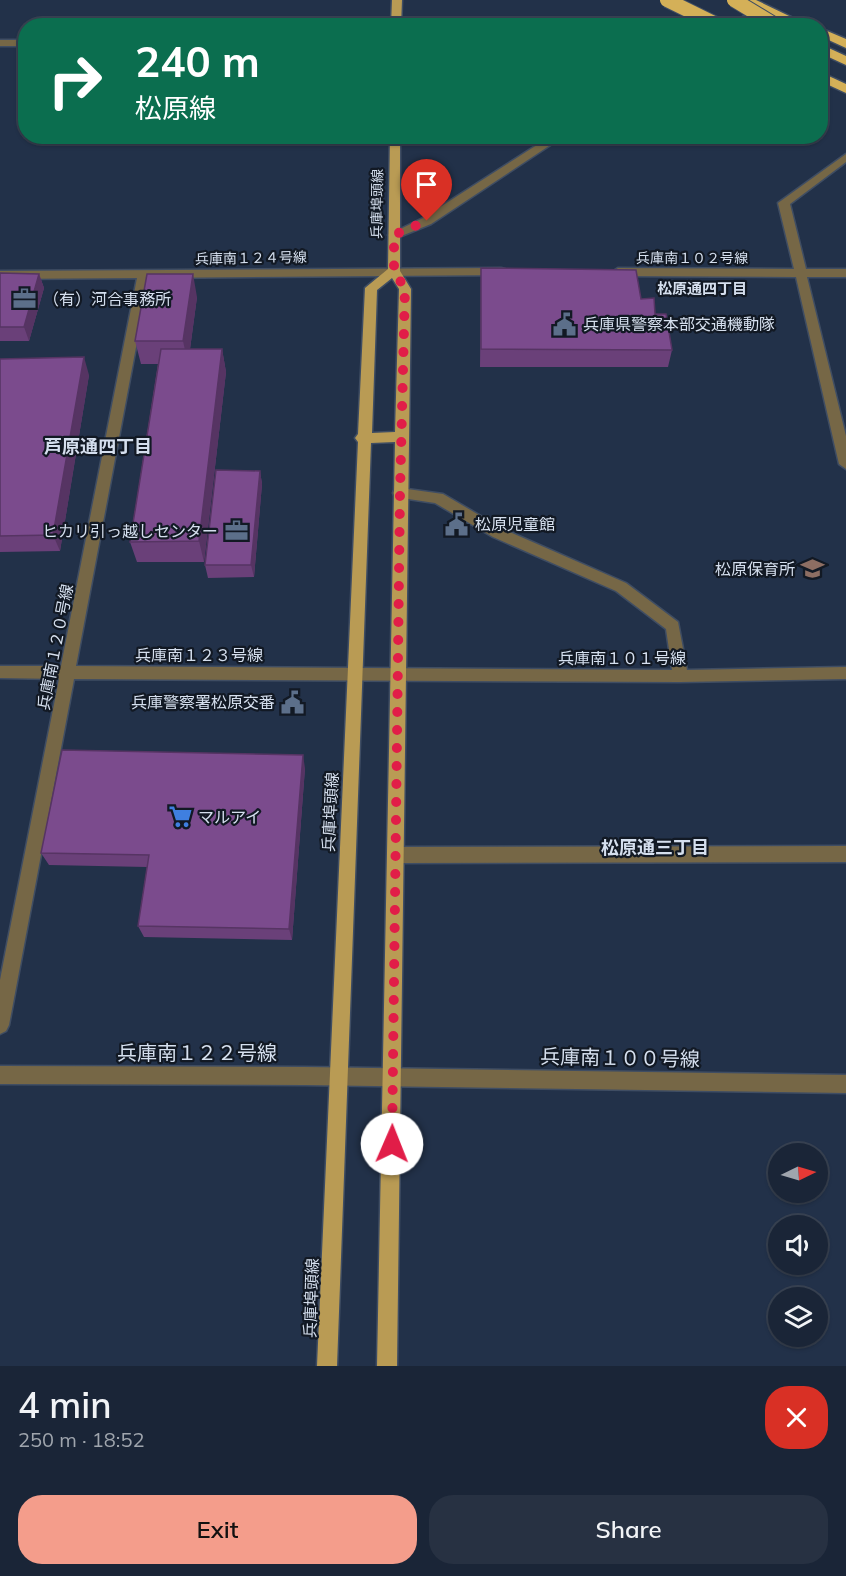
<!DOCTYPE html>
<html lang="en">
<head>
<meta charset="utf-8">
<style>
	body { margin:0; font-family:Mulish,"Noto Sans JP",sans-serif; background:#273142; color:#f1f3f6; height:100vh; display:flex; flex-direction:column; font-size:22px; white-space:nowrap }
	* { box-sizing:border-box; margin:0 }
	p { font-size:20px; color:#9fa5ad }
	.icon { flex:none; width:33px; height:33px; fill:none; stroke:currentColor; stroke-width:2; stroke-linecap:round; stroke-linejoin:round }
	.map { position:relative; height:1366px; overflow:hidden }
	.side { display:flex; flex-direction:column; background:#1a2537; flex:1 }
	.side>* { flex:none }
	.top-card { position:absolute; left:18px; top:18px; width:810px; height:126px; border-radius:24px; box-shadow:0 2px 4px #0004,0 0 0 2px #384252; background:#0b6e4f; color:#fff; overflow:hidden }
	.needle { width:39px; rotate:85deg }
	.controls { position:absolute; left:768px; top:1143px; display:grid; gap:12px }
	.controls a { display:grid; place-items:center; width:60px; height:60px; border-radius:50%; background:#1a2537; box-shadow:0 2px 4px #0004,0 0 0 2px #384252; font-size:30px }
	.pin { position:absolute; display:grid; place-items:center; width:51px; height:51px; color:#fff; margin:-62px -26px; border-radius:50% 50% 50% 0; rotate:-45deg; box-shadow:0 0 6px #0007 }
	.pin .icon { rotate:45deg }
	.me { position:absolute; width:66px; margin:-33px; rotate:1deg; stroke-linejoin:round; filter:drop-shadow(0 0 4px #0008) }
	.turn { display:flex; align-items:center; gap:21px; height:126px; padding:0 18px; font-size:27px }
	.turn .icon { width:78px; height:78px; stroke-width:2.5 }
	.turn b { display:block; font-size:42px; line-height:51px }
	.round { display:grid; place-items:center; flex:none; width:63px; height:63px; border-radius:24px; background:#273142 }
	.headline { display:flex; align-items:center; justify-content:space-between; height:102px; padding:0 18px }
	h1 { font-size:36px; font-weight:600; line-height:45px }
	.button { display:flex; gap:12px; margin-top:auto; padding:12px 18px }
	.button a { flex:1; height:69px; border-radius:24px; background:#f49d8b; color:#111; font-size:24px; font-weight:600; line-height:69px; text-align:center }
	.button a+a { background:#273142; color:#f1f3f6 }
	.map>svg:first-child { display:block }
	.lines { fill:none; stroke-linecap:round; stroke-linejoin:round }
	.minor-casing { stroke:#3f4d63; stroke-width:3 }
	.major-casing { stroke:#3f4d63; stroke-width:3 }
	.highway-casing { stroke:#3f4d63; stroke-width:3 }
	.minor { fill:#766746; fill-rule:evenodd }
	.major { fill:#b99b54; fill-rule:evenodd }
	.highway { fill:#d4b058; fill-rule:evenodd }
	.highway-bridge-casing { stroke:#3f4d63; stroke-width:16; stroke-linecap:butt }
	.highway-bridge { stroke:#d4b058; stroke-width:14 }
	.wall { fill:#6a4079 }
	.shaded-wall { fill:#563463 }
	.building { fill:#7b4b8d; stroke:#563463; stroke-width:1.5 }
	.route { stroke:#e11d48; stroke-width:10; stroke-dasharray:0 18 }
	.labels { text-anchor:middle; stroke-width:4.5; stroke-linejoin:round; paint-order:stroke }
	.far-street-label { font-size:14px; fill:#d5dfee; stroke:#121924 }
	.far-neighbourhood-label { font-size:15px; font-weight:bold; fill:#d5dfee; stroke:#121924 }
	.poi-label { font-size:16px; fill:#d5dfee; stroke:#121924; text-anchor:start }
	.street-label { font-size:16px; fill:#d5dfee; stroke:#121924 }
	.neighbourhood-label { font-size:18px; font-weight:bold; fill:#d5dfee; stroke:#121924 }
	.near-street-label { font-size:20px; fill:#d5dfee; stroke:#121924 }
</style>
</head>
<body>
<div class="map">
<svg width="846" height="1366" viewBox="0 0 846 1366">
	<rect width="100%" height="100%" fill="#223149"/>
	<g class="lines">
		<defs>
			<path id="minor" d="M760 6 768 8 741 26H728Z
				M0 40H26V46H0Z
				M551 136H564L431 224 394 239 388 235 423 218Z
				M846 154V162L790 204 806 269H846V277H807L846 436V469L839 464 796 277 618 276 612 272 618 268 794 269 778 203Z
				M501 268 505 269V275L149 278 76 666 672 670 666 629 616 591 493 537 435 503 395 497 393 493 395 489 400 488 443 494 503 529 626 583 678 622 687 670 846 667V679L680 682 74 679 9 1025 6 1031 0 1034V980L59 679 0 678V666H61L137 278 0 279V271Z
				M846 846V862L397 863 391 860 389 855 391 850 397 847Z
				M0 1066 305 1067 846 1075V1093L305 1085 0 1084Z"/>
			<path id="major" d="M392 0H402L401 26H391Z
				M390 136H400V271L411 289 397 1366H377L395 442 371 443 337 1366H317L358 442 355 438 358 434 365 288 388 269ZM392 278 399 289 395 432 372 433 377 290Z"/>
			<path id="highway" d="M740 0H756L810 26H793Z
				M820 28 846 39V48L820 36Z
				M820 44 846 56V65L820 53Z
				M820 72 846 84V93L820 81Z"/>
		</defs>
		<use href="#minor" class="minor-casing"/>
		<use href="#major" class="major-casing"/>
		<use href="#highway" class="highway-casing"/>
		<use href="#minor" class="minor"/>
		<use href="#major" class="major"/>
		<use href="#highway" class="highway"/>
		<defs>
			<path id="highway-bridge" d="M667 0 720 26
				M734 0 777 26"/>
		</defs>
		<use href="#highway-bridge" class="highway-bridge-casing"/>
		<use href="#highway-bridge" class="highway-bridge"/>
	</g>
	<path class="wall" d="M481 268 655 314 672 350 668 367H480Z
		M0 273 39 274 44 288 29 341H0Z
		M197 297 190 349H222L226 372 204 562H137L130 542 158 364H141L135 341Z
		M0 359 89 375 60 551 0 552Z
		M260 471 262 484 254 577 208 578 205 565Z
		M305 768 292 940 144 937 138 926 147 867 49 865 41 853Z"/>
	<path class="shaded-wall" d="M39 274 44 288 29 341 24 327Z
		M193 274 197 297 188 364 183 341Z
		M222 349 226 372 204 562 199 541Z
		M84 357 89 375 60 551 53 535Z
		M260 471 262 484 254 577 251 565Z
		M303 755 305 768 292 940 289 929Z"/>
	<path class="building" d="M481 268 636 270 641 299 654 298 655 314H666L672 350 481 349Z
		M0 273 39 274 24 327H0Z
		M147 274H193L183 341H135Z
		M161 349H222L199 541 130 542Z
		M84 357 53 535 0 536V359Z
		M216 470 260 471 251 565H205Z
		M62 750 303 755 289 929 138 926 149 855 41 853Z"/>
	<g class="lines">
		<path class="route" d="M392 1144 400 493 405 288 394 272V235L427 221"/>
	</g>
	<defs>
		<symbol id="office-bare" viewBox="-9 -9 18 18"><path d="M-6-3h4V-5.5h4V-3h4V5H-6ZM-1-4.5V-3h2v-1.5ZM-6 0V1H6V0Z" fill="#5c6f8a" stroke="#121924" stroke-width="2.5" paint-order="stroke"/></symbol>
		<symbol id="civic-bare" viewBox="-9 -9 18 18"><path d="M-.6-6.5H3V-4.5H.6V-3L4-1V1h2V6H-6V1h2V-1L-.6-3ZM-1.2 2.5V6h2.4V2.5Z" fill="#5c6f8a" stroke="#121924" stroke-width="2.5" paint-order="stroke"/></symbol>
		<symbol id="school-bare" viewBox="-9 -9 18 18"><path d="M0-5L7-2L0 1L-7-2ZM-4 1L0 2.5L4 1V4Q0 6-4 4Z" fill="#8d6e63" stroke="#121924" stroke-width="2.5" paint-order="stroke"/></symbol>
		<symbol id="supermarket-bare" viewBox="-9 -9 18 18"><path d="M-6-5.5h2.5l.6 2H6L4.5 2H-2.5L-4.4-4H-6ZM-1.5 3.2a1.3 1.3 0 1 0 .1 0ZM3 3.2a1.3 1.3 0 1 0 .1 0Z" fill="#3f7fe0" stroke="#121924" stroke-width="2.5" paint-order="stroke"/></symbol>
	</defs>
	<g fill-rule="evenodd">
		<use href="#office-bare" x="8" y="282" width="33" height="33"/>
		<use href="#civic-bare" x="548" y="308" width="33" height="33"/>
		<use href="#civic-bare" x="440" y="508" width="33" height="33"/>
		<use href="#office-bare" x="220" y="514" width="33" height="33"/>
		<use href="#school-bare" x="796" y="552" width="33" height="33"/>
		<use href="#civic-bare" x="276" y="686" width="33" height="33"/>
		<use href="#supermarket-bare" x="164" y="800" width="33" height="33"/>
	</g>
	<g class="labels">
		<g class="far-street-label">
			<text transform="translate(377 204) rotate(-89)" y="5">兵庫埠頭線</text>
			<text transform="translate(251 258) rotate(-1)" y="5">兵庫南１２４号線</text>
			<text x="692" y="263">兵庫南１０２号線</text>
		</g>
		<g class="far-neighbourhood-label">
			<text x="702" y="294">松原通四丁目</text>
		</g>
		<g class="poi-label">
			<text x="43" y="305">（有）河合事務所</text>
			<text x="583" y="330">兵庫県警察本部交通機動隊</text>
			<text x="475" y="530">松原児童館</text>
			<text x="218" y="537" text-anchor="end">ヒカリ引っ越しセンター</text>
			<text x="795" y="575" text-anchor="end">松原保育所</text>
			<text x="275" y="708" text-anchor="end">兵庫警察署松原交番</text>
			<text x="198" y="823">マルアイ</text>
		</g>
		<g class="street-label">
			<text transform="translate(55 647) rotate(-79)" y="6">兵庫南１２０号線</text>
			<text x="199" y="661">兵庫南１２３号線</text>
			<text x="622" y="664">兵庫南１０１号線</text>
			<text transform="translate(330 812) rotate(-87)" y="6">兵庫埠頭線</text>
			<text transform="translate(311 1298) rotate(-88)" y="6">兵庫埠頭線</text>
		</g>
		<g class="neighbourhood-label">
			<text x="98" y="453">芦原通四丁目</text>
			<text x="655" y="854">松原通三丁目</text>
		</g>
		<g class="near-street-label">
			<text x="197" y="1060">兵庫南１２２号線</text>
			<text transform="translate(620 1058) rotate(1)" y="7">兵庫南１００号線</text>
		</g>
	</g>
</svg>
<div class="controls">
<a><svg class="needle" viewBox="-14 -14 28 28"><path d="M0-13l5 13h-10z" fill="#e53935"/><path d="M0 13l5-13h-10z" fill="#9fa5ad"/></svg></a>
<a><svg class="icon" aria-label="sound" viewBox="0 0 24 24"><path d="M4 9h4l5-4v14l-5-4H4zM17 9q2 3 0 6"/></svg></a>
<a><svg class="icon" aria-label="layers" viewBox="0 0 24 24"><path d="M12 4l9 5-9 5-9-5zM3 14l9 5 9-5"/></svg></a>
</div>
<div class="pin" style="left:427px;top:221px;background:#d93025"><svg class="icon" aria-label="arrive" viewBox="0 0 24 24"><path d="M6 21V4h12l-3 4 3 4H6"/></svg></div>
<svg class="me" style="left:392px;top:1144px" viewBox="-20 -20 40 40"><circle r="19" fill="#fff"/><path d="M0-13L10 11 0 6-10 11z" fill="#e11d48"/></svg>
<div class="top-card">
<div class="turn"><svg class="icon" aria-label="right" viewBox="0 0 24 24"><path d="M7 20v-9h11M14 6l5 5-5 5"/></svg><div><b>240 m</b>松原線</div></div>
</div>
</div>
<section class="side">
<div class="headline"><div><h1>4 min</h1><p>250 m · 18:52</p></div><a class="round" style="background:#d93025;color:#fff"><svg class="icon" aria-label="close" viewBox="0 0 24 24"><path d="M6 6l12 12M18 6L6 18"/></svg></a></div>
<div class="button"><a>Exit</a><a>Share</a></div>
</section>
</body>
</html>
